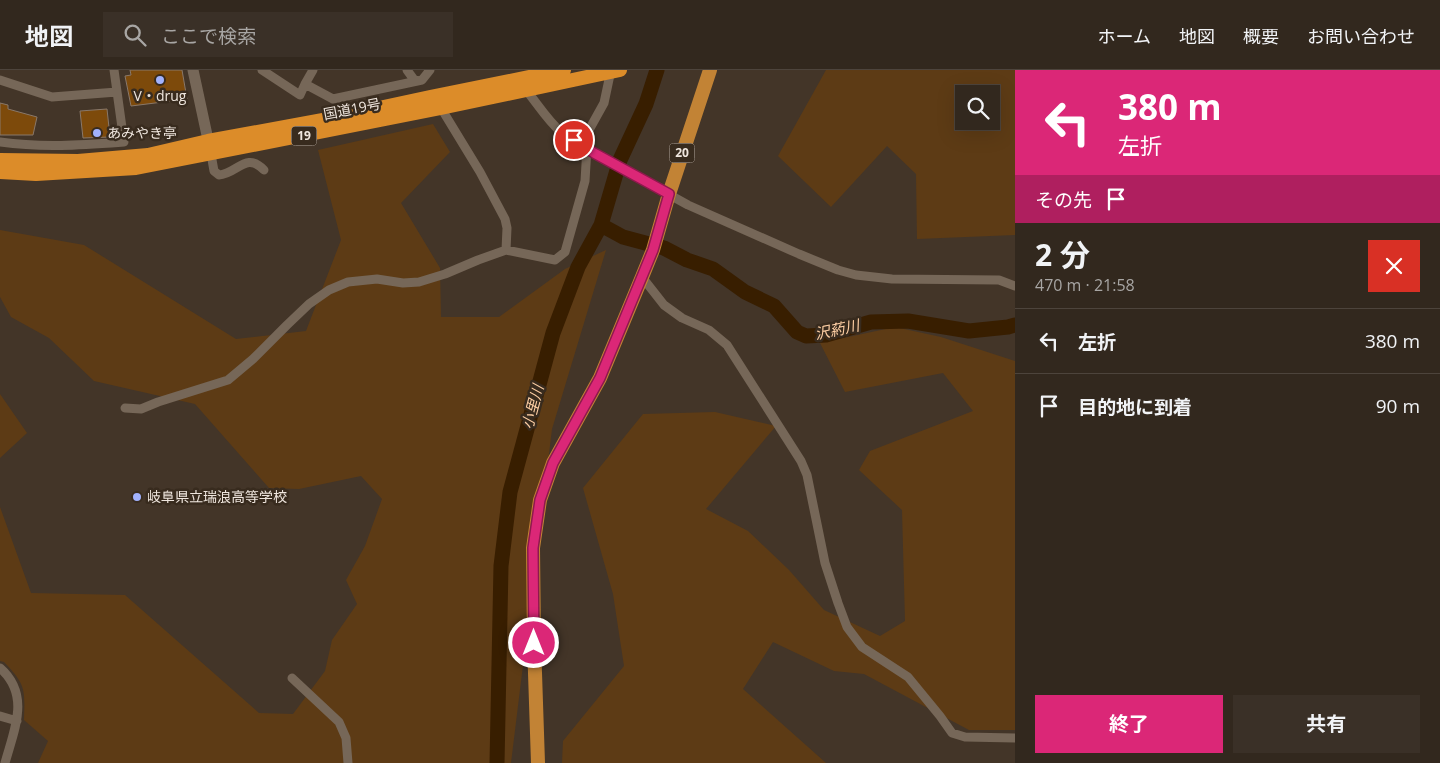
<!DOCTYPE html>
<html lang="ja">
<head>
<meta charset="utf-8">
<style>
	body { margin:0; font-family:"Open Sans","Noto Sans JP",sans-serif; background:#3a3027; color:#f1f3f6; height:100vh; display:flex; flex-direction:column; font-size:19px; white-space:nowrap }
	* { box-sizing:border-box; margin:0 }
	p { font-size:16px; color:#a8a6a4 }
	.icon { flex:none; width:28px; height:28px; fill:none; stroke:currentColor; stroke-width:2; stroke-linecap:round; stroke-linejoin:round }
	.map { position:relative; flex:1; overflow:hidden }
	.details { display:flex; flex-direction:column; background:#32281e; width:425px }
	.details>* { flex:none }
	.guide { background:#db2777; color:#fff; overflow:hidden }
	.buttons { position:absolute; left:955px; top:15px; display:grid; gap:10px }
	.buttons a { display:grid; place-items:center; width:45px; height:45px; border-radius:0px; background:#32281e; box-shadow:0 5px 20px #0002,0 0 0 1px #4d443c; font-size:25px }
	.pin { position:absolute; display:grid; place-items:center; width:42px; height:42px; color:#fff; margin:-21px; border:2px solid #fff; border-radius:50%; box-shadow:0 1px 5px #0007 }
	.me { position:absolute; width:55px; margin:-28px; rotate:0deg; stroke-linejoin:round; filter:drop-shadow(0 0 4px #0008) }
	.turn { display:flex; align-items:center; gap:18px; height:105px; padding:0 20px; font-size:22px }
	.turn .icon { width:65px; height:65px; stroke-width:2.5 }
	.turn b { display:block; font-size:35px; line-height:42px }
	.then { display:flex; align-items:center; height:48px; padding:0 20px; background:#0003; gap:10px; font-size:19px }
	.round { display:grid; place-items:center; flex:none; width:52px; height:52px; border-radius:0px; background:#3a3027 }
	.head { display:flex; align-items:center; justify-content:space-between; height:85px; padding:0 20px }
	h1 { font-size:30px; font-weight:700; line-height:38px }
	.button { display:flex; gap:10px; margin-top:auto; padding:10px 20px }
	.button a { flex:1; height:58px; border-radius:0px; background:#db2777; color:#fff; font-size:20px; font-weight:700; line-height:58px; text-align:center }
	.button a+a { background:#3a3027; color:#f1f3f6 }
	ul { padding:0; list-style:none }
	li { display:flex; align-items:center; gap:15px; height:65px; padding:0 20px; border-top:1px solid #4d443c }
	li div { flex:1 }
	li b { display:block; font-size:19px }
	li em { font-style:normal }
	header { display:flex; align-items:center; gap:30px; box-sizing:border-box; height:70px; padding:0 25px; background:#32281e; border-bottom:1px solid #4d443c }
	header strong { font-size:24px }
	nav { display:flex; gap:28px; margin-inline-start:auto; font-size:18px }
	.search { width:350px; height:45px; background:#3a3027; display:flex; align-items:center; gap:12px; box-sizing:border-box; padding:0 18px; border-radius:0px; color:#a8a6a4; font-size:19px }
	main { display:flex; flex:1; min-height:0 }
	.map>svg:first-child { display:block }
	.green { fill:#5d3b15; fill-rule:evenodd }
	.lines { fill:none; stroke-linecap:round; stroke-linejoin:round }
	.river { stroke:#381e00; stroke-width:15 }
	.building { fill:#7d4a0b; stroke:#89786a }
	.minor { stroke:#766758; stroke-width:9 }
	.tertiary { stroke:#766758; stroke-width:11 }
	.primary { stroke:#c28335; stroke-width:14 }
	.trunk { stroke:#dc8c29; stroke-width:14 }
	.route-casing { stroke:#8e194d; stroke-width:12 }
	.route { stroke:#db2777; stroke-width:9 }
	.poi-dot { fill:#a2b2fd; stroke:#382b1e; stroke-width:2 }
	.labels { text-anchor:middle; stroke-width:5; stroke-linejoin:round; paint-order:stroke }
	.shield { fill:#382b1e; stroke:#b8aea4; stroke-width:1 }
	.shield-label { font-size:12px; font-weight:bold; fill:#efe6de }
	.poi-label { font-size:14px; fill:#efe6de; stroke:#382b1e; text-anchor:start }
	.street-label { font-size:14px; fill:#efe6de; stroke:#382b1e }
	.water-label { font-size:15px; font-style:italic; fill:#fecfa4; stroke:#382b1e }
</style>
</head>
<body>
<header>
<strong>地図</strong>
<div class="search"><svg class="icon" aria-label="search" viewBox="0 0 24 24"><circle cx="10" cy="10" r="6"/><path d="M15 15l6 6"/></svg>ここで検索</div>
<nav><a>ホーム</a><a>地図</a><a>概要</a><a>お問い合わせ</a></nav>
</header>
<main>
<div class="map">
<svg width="1015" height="693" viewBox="0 0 1015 693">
	<rect width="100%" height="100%" fill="#433528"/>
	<path class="green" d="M826 0H1015V165L917 169 916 104 887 76 831 137 778 86ZM964 24H991V51H964Z
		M433 54 450 82 401 133 440 198 441 247H499L565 199 606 180 552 359 511 693H38L48 671 24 650C25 619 26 615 4 592L0 591V437L31 523 125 525 259 643 293 644 325 601 332 570 357 534 346 510 365 476 382 429 361 406 299 419 269 418 195 334 94 311 49 268 11 247 0 227V160L84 175 236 269 306 261 341 170 318 80Z
		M895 257 941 267 1015 291V660H969L864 604 834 601 773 572 743 619 826 693H562L563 671 624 596 613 524 583 418 643 344 715 342 776 356 706 439 748 461 789 500 824 540 880 566 905 551 902 440 859 400 870 381 973 341 943 303 845 322 820 273Z
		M0 324 27 363 0 388Z"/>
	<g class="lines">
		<path class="river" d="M601 155 623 167 664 178 687 190 713 199 745 222 774 236 797 262 806 266 826 265 871 252 908 251 969 261 1008 257 1015 255
			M497 693 501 496 510 422 553 263 578 197 601 155 620 90 646 34 657 0"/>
	</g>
	<path class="building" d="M130 0H182L187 29 131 36 125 6 131 5Z
		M0 33 8 35V39L37 47 33 65H0Z
		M107 39 110 67 83 68 80 41Z"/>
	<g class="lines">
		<path class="minor" d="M262 0 300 25 305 14 333 29 422 10 430 0
			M407 0 415 11
			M0 10 52 27 117 22
			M305 14 313 0
			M525 16 526 20C537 33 547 50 561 62 571 70 584 75 594 83L688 135 799 184 838 200 856 205 892 209 999 210 1015 216
			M441 38 480 102 505 149 507 158 506 180
			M0 72C43 78 82 75 124 72L114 0
			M211 84 214 101 219 105C237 104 246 81 264 100
			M642 207 664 235 682 248 709 260 727 275 801 391 807 405 825 493 838 533 847 557 862 577 908 607 940 646 952 663 965 667 1015 668
			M125 338 141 339 158 332 228 310 253 289 287 255 309 234 329 220 348 212 377 209 403 213 419 212 445 204 478 190 506 180 555 190 565 182 585 111 587 77 589 60 604 33 611 0
			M0 598C31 625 14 660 5 693
			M292 608 339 652 346 668 348 693
			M0 646 17 651"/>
		<path class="tertiary" d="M193 0 210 79"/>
		<path class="primary" d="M538 693 534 573 533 478 540 430 553 393 600 308 642 207 653 180 669 124 710 0"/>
		<path class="trunk" d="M0 90 78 91 148 85 208 71 323 50 430 27 564 0
			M0 102 36 104 136 98 441 38 620 0"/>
	</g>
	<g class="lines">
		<defs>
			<path id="route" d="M534 573 533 478 540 430 553 393 600 308 653 180 669 124 594 83 574 70"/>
		</defs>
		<use href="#route" class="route-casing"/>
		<use href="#route" class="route"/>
	</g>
	<g class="poi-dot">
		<circle cx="160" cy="10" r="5"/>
		<circle cx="97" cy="63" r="5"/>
		<circle cx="137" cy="427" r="5"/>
	</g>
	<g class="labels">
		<g class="shield">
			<rect x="291.5" y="56.5" width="25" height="19" rx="4"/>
			<rect x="669.5" y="73.5" width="25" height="19" rx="4"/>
		</g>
		<g class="shield-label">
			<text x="304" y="70">19</text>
			<text x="682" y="87">20</text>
		</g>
		<g class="poi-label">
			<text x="160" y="31" text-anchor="middle">V・drug</text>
			<text x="107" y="68">あみやき亭</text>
			<text x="147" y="432">岐阜県立瑞浪高等学校</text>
		</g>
		<g class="street-label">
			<text transform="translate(352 39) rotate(-11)" y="5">国道19号</text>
		</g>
		<g class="water-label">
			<text transform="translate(837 260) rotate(-12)" y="5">沢葯川</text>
			<text transform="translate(533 337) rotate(-75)" y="5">小里川</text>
		</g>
	</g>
</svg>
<div class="buttons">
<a><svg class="icon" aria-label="search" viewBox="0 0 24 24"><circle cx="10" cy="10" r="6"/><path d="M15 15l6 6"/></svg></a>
</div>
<div class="pin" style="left:574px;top:70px;background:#d93025"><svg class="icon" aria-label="arrive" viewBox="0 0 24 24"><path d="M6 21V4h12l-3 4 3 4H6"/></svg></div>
<svg class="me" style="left:534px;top:573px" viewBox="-20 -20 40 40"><circle r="17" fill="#db2777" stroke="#fff" stroke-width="3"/><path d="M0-11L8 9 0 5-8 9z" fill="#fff"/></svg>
</div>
<section class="details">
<div class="guide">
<div class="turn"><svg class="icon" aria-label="left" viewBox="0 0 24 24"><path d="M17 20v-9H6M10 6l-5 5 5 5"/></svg><div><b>380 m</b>左折</div></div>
<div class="then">その先<svg class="icon" aria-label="arrive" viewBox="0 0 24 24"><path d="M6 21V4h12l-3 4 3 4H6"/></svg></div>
</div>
<div class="head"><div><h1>2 分</h1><p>470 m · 21:58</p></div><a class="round" style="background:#d93025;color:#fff"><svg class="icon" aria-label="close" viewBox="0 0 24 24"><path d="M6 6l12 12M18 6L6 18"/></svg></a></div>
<ul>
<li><svg class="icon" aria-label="left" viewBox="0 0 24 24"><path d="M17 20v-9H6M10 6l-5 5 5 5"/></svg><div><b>左折</b></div><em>380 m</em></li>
<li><svg class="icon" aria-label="arrive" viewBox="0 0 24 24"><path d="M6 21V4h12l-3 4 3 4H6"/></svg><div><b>目的地に到着</b></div><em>90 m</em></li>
</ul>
<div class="button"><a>終了</a><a>共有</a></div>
</section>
</main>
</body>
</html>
